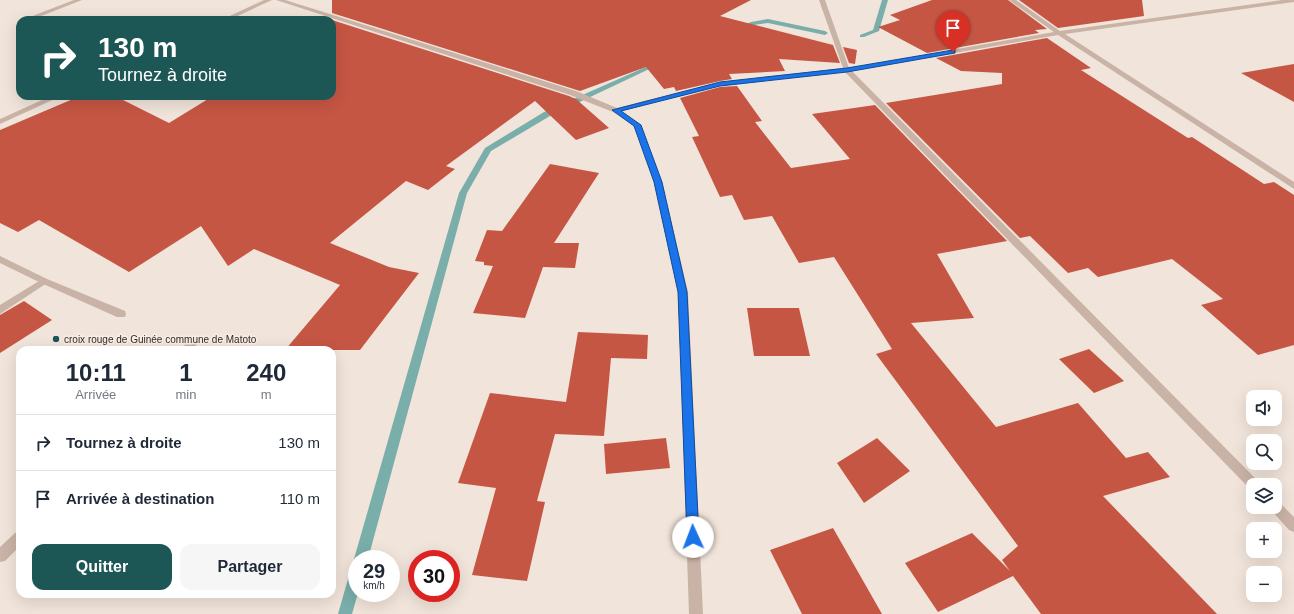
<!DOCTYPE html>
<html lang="fr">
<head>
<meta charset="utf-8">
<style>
	body { margin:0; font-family:Helvetica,sans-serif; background:#f6f6f7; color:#1f2937; height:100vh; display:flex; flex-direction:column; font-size:15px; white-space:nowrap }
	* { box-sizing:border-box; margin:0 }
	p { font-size:13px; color:#747a83 }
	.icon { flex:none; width:22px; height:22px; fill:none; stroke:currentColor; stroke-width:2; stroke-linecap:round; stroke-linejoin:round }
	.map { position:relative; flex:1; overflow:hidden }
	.sheet { position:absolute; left:16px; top:346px; width:320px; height:252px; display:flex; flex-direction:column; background:#fff; border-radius:12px; box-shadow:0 4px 16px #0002 }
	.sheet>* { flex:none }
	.hud { position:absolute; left:16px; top:16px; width:320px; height:84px; border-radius:12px; box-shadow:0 4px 16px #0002; background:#1d5755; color:#fff; overflow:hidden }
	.fabs { position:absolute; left:1246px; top:390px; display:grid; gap:8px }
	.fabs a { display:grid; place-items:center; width:36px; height:36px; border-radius:8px; background:#fff; box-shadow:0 4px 16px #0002; font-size:20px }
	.speed { position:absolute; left:348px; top:550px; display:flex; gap:8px; font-size:20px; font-weight:700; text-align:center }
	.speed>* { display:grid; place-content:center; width:52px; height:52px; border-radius:50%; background:#fff; box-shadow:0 4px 16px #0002; line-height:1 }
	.speed small { font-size:10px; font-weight:400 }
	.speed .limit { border:6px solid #d22; background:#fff; color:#111 }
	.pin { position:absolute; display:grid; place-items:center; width:34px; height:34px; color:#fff; margin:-41px -17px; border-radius:50% 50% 50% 0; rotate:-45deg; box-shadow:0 0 4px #0007 }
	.pin .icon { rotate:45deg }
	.me { position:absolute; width:44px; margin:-22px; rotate:358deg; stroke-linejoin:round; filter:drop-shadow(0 0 3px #0008) }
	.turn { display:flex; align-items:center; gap:14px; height:84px; padding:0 16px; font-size:18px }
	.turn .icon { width:52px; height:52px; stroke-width:2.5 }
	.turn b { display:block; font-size:28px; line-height:34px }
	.eta { display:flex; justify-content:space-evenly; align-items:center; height:68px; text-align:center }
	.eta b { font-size:24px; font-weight:600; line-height:28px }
	.action { display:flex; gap:8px; margin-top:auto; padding:8px 16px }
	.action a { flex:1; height:46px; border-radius:12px; background:#1d5755; color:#fff; font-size:16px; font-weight:600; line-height:46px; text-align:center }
	.action a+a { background:#f6f6f7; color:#1f2937 }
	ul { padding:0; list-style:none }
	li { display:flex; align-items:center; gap:12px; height:56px; padding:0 16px; border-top:1px solid #e0e1e3 }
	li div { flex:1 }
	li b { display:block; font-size:15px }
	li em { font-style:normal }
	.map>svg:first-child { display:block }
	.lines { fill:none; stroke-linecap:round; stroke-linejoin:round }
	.stream { fill:#79aeab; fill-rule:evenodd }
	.building { fill:#c65644 }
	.service { fill:#c9b3a6; fill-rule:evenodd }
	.minor { fill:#c9b3a6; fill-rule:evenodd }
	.tertiary { fill:#c9b3a6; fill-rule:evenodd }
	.route { fill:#1a73e8; stroke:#114b97 }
	.poi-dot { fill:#1d5755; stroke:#f9eee6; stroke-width:1.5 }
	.labels { text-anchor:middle; stroke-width:3; stroke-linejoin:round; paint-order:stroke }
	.poi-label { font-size:10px; fill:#352a27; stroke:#f9eee6; text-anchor:start }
</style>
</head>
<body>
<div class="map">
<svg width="1294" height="614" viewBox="0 0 1294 614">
	<rect width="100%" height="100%" fill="#f1e4da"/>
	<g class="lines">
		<path class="stream" d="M882 0H888L879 31 864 37H860V35L873 30Z
			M768 19 825 31 828 33 825 35 768 23 754 25 738 31 735 29 751 22Z
			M657 62 662 63 550 116 491 151 467 193 368 559H357L356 564 354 559 459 193 485 148 544 112Z
			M357 565 358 593 352 614H338L350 572 352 567Z"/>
	</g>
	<path class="building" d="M332 0H751L720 16 833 45 840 63 779 59 785 71 729 74 732 79 720 81 676 91 674 87 664 89 646 67 580 91 332 13Z
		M932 0H1008L1047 29 1035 30 1039 33 927 53 878 27 900 20 890 15Z
		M1019 0H1142L1144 16 1058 28Z
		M332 20 569 96 576 99 609 128 576 140 535 101 446 166 455 169 428 190 406 181 330 243 389 267 419 273 360 350H285L340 285 254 249 228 266 201 226 129 272 39 220 18 232 0 223V130L80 96H115L169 123 213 96H332Z
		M1047 38 1091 68 1081 70 1188 138 1192 137 1264 184 1274 182 1294 195V345L1258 355 1201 305 1223 299 1172 259 1098 277 1088 268 1068 273 1030 236 1020 238 886 103 1002 84V73L961 71 936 58Z
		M843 47 857 50 855 64 849 63Z
		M1294 64V102L1241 73Z
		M737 86 762 121 755 122 791 168 850 159 812 114 875 105 1007 241 937 254 974 318 911 323 996 427 1078 403 1126 458 1148 452 1170 477 1103 496 1217 614H1041L1013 576 938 612 905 563 972 533 1010 571 1002 560 1018 546 876 354 892 349 834 257 799 263 772 216 744 220 732 195 720 197 692 137 699 136 680 98 720 87Z
		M550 164 599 173 554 243H579L575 268 543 267 525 318 473 313 493 266 484 265V262L475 261 487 230 502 231Z
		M24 301 52 320 0 353V315Z
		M747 308H799L810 356H754Z
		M578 332 648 335 647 359 611 358 604 436 555 434 537 501 545 502 527 581 472 575 496 488 458 483 490 393 566 402Z
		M1089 349 1124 381 1094 393 1059 359Z
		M666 438 670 468 606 474 604 444Z
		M877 438 910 471 864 503 837 463Z
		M833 528 882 614H802L770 550Z"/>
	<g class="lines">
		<path class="service" d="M74 0H82L31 20H22Z
			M44 278 49 281 47 283 0 314V305Z
			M195 337 199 338 200 341 192 350H180L191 338Z
			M20 531V546L5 561 0 562V547L15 533Z"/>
		<path class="minor" d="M276 0H285L576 91 617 108 720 82 843 68 819 0H825L849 68 1054 32 1009 0H1016L1060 31 1282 0H1294V2L1065 34 1294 182V189L1058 35 852 71 1258 481 1260 485H1253V490L1250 489 845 72 720 86 622 111 641 125 662 182 688 292 703 614H689L678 292 654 182 634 126 613 112 570 95Z
			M0 256 47 279 125 311 126 314 125 317H117L41 283 0 263Z
			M1275 500 1279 502 1294 517V532L1289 530 1271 510 1269 507H1275Z"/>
		<path class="tertiary" d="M264 0H272L229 20H221Z
			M51 96H61L0 124V119Z"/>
	</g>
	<path class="route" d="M953 50H955V53L847 72 720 86 621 111 641 125 662 182 687 292 699 537 697 541 693 543 689 541 687 537 678 292 654 182 634 126 612 110 720 82 847 68Z"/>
	<circle class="poi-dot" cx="56" cy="339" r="4"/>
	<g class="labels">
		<g class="poi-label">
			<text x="64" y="343">croix rouge de Guinée commune de Matoto</text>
		</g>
	</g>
</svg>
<div class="fabs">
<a><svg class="icon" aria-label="sound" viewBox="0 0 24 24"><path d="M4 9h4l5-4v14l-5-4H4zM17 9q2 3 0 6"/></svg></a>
<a><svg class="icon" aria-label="search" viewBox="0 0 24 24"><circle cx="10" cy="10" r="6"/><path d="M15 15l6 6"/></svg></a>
<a><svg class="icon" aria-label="layers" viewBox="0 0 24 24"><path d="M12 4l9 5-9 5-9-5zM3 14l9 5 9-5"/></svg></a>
<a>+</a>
<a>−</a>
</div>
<div class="speed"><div>29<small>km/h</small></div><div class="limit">30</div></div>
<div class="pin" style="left:953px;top:52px;background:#d93025"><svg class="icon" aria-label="arrive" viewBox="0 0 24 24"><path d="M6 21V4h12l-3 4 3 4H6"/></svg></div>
<svg class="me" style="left:693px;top:537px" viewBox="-20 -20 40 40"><circle r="19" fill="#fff"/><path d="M0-13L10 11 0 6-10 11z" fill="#1a73e8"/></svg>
<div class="hud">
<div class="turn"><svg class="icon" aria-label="right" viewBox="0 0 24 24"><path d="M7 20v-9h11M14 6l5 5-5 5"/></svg><div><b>130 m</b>Tournez à droite</div></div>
</div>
<section class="sheet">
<div class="eta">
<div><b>10:11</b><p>Arrivée</p></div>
<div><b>1</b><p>min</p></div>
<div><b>240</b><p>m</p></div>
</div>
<ul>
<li><svg class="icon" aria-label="right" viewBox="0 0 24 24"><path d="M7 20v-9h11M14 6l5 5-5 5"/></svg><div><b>Tournez à droite</b></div><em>130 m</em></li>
<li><svg class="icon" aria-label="arrive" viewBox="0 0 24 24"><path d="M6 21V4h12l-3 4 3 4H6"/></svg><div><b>Arrivée à destination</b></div><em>110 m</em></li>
</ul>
<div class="action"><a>Quitter</a><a>Partager</a></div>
</section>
</div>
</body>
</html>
